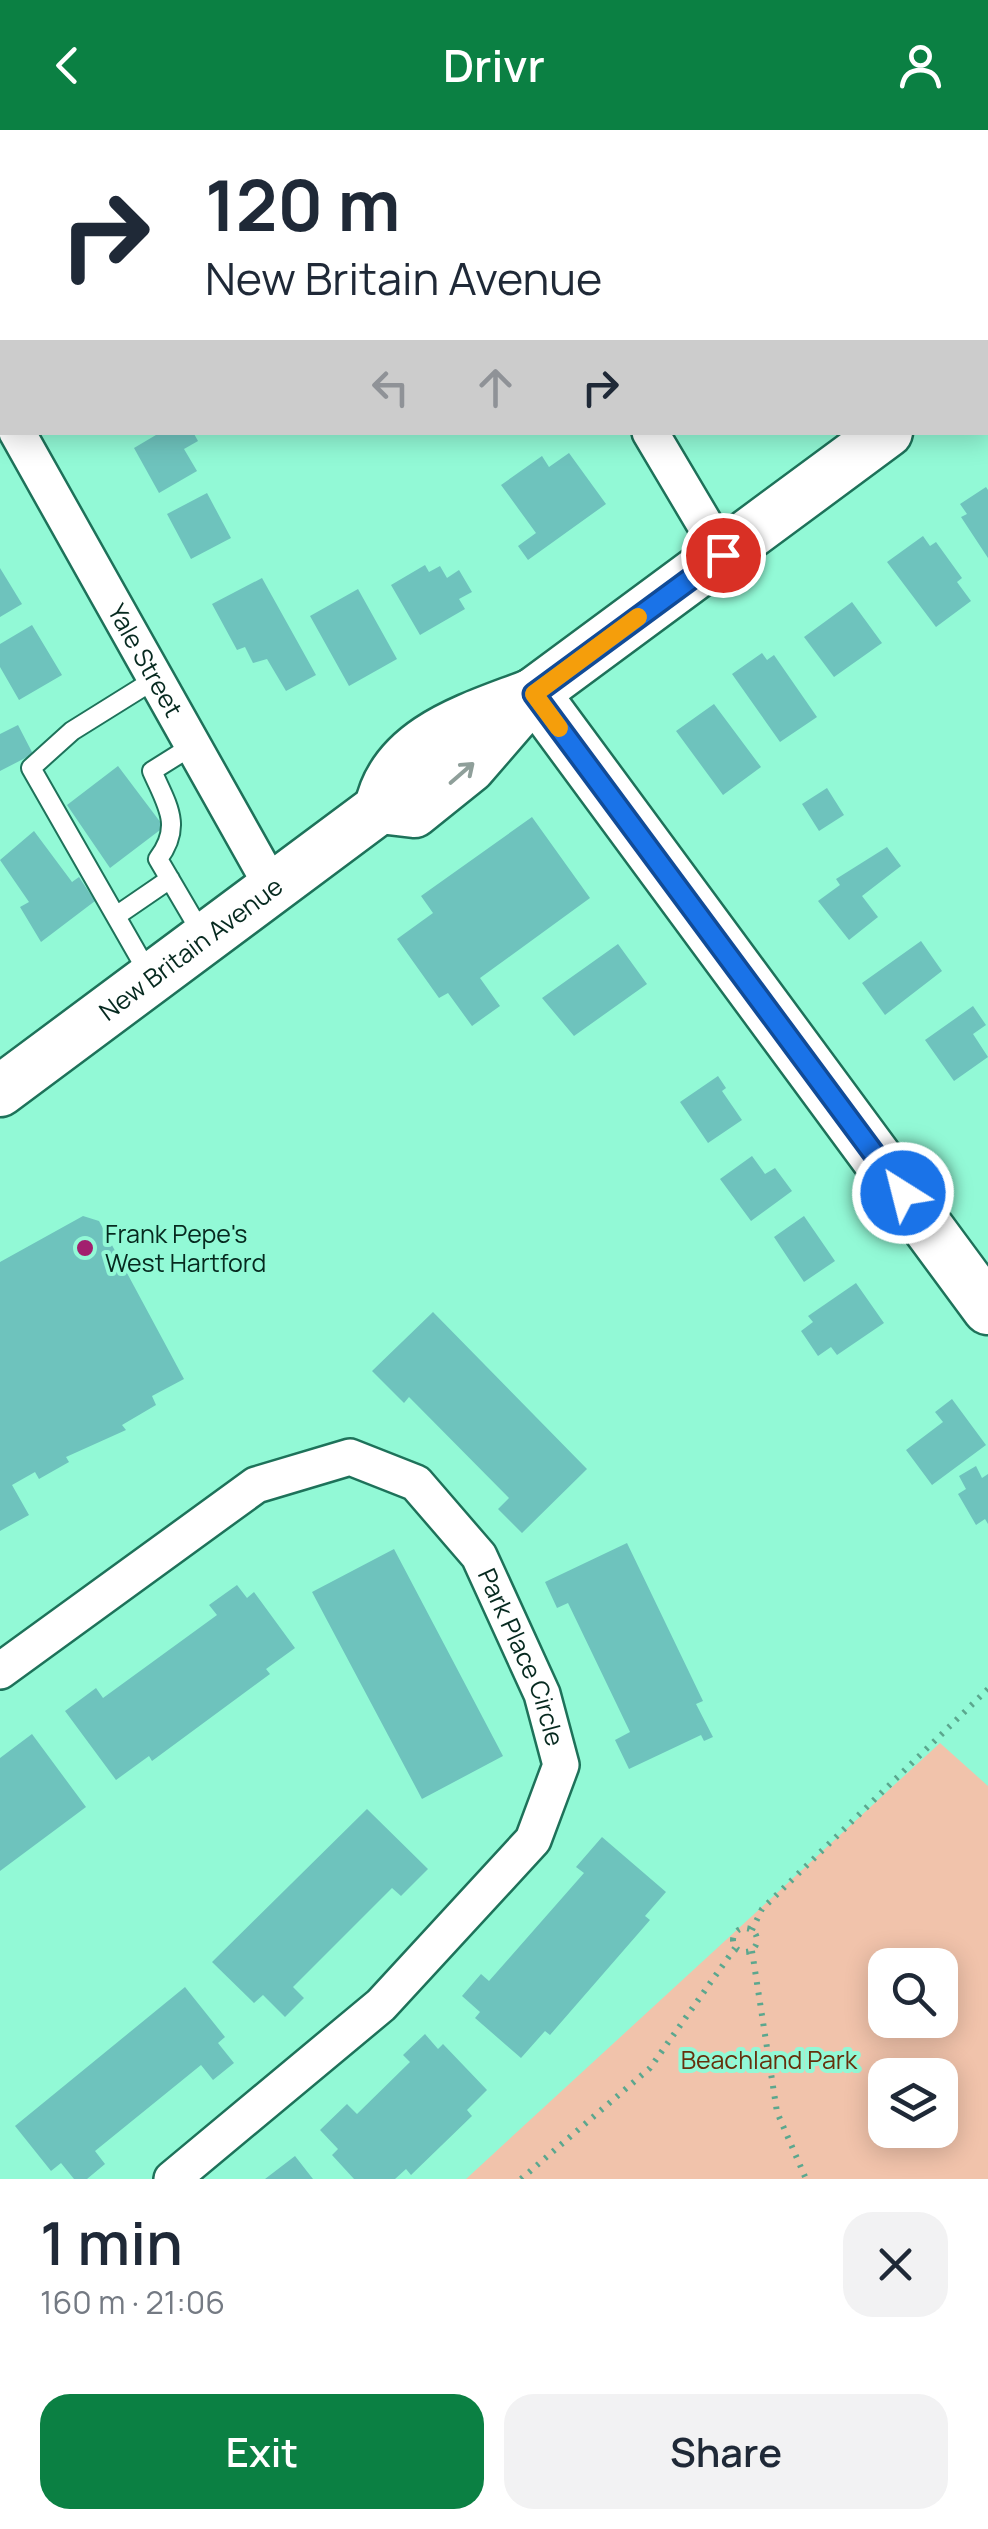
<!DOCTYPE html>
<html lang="en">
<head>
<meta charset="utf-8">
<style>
	body { margin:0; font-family:Manrope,sans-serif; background:#f2f2f3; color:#1f2937; height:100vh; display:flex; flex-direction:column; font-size:38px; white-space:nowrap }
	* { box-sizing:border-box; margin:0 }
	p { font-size:32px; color:#747a83 }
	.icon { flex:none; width:55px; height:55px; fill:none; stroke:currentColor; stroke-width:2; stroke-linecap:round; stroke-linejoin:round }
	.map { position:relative; height:2049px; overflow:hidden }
	.side { display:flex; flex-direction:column; background:#fff; flex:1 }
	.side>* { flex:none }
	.top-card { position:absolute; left:0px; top:0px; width:990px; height:305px; box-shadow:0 5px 25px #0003; background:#fff; color:#1f2937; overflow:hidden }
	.controls { position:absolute; left:868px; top:1818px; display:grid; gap:20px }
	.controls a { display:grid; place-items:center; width:90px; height:90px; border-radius:20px; background:#fff; box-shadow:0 5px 25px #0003; font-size:50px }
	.pin { position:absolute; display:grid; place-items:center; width:85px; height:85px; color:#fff; margin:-42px; border:5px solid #fff; border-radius:50%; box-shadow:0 2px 10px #0007 }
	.me { position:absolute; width:110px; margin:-55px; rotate:324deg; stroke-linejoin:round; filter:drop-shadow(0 0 8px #0008) }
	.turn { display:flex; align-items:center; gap:35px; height:210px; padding:0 40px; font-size:45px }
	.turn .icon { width:130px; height:130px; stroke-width:2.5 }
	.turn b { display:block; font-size:70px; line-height:85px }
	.lanes { display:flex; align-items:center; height:95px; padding:0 40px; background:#0003; justify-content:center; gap:50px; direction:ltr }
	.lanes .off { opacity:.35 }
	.round { display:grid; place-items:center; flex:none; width:105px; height:105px; border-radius:30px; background:#f2f2f3 }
	.head { display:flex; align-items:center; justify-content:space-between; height:170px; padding:0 40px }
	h1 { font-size:60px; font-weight:600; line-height:75px }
	.primary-button { display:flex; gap:20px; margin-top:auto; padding:20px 40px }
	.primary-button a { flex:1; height:115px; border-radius:30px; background:#0b8043; color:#fff; font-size:40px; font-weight:600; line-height:115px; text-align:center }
	.primary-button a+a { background:#f2f2f3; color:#1f2937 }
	header { display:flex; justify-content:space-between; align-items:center; height:130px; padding:0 40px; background:#0b8043; color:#fff; font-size:45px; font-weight:600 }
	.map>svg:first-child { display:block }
	.green { fill:#f1c3ab; fill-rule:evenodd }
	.building { fill:#6ec3bd }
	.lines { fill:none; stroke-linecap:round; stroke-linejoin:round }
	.lane-casing { stroke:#1e725a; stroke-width:22 }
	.street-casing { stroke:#1e725a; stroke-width:40 }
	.secondary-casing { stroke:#1e725a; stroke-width:55 }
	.path { stroke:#5ba78e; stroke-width:6; stroke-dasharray:2.5 8; stroke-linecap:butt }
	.lane { stroke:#fff; stroke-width:18 }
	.street { stroke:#fff; stroke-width:35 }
	.secondary { stroke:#fff; stroke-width:50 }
	.oneway { stroke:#8f9f9a }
	.route-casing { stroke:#114b97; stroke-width:25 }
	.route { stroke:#1a73e8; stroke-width:18 }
	.slow { stroke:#f59e0b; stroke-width:18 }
	.poi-dot { fill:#a21f6e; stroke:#92f9d6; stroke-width:4 }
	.labels { text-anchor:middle; stroke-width:8; stroke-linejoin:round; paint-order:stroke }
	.street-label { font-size:25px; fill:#06291f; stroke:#92f9d6 }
	.poi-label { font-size:25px; fill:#06291f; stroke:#92f9d6; text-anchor:start }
	.park-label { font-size:25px; fill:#66300c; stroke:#92f9d6 }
</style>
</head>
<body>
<header><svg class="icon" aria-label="back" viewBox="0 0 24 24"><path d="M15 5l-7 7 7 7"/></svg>Drivr<svg class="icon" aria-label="person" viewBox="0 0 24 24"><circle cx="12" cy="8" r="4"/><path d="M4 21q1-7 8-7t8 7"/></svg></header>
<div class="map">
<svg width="988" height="2049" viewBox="0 0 988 2049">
	<rect width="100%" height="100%" fill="#92f9d6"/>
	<path class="green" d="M940 1613 988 1656V2049H466ZM885 1835H940V1890H885ZM885 1945H940V2000H885Z"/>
	<path class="building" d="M161 302H193L198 311 184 319 197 341 159 363 134 318Z
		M569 323 606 374 528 430 518 416 536 403 501 355 542 326 549 337Z
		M986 357 988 360V428L961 387 967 384 960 374Z
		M207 363 231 408 191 429 167 384Z
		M923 406 930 416 936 412 962 448 957 452 971 471 936 497 887 432Z
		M425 435 429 442 440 436 447 448 459 440 472 462 459 469 465 479 420 505 391 455Z
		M0 438 22 474 0 487Z
		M262 448 316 545 286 561 267 529 253 533 245 517 237 520 212 474Z
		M358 459 397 529 349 556 310 486Z
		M852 472 882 513 834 547 804 507Z
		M32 495 62 545 19 570 0 537V514Z
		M762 523 767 530 774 525 817 587 780 612 732 544Z
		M714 574 761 637 723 665 676 601Z
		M18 595 33 624 0 641V604Z
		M118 636 164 697 110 738 67 675Z
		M827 658 844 685 819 701 802 674Z
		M532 687 590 768 480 848 500 876 472 896 448 863 439 868 397 809 433 783 421 766Z
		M34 701 72 752 79 747 95 771 41 812 20 777 29 772 0 730Z
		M887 717 901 736 862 766 878 787 849 810 818 771 840 755 836 749Z
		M921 811 942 841 885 885 862 853Z
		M618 814 647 854 574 906 542 868Z
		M973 876 986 895 973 904 988 927 954 951 925 910Z
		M718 946 726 958 722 961 742 990 708 1013 680 972Z
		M752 1026 765 1044 775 1038 792 1061 751 1091 720 1049Z
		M83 1086 99 1091 184 1249 152 1266 156 1275 122 1295 126 1300 66 1327 69 1332 39 1349 35 1342 12 1355 29 1385 0 1401V1132Z
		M804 1086 835 1131 804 1152 774 1107Z
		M856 1153 884 1193 837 1225 831 1217 818 1226 801 1201 813 1192 808 1186Z
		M433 1182 587 1339 522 1403 498 1379 509 1368 409 1267 404 1273 372 1241Z
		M952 1269 986 1315 932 1355 906 1320 943 1292 935 1282Z
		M976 1336 982 1348 988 1344V1394L985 1389 976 1395 958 1364 966 1359 959 1346Z
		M627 1413 703 1571 696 1574 713 1607 704 1611 701 1605 629 1639 615 1610 630 1602 568 1473 557 1478 545 1452Z
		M394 1419 503 1626 422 1669 312 1462Z
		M237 1455 247 1468 254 1462 295 1518 266 1539 270 1544 152 1631 149 1626 116 1650 65 1581 96 1558 103 1568 217 1485 209 1475Z
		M32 1604 86 1677 0 1741V1628Z
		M367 1679 428 1739 401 1766 392 1758 293 1857 304 1868 285 1887 263 1865 254 1873 212 1832Z
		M602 1707 666 1762 645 1786 650 1790 550 1905 545 1901 521 1928 475 1888 480 1882 462 1866 481 1844 489 1851 584 1743 576 1737Z
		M185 1857 225 1907 218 1913 234 1933 213 1950 201 1935 95 2021 105 2034 87 2049H74L61 2033 51 2041 15 1996Z
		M425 1904 438 1919 443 1914 487 1960 467 1980 472 1986 411 2045 406 2039 395 2049H354L332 2025 338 2019 320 2000 347 1974 357 1984 410 1932 403 1925Z
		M295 2026 313 2049H265Z"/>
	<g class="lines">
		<defs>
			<path id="lane" d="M195 614 152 641C167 675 183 696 158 729L202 804
				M116 786 170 749
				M150 846 31 638 72 601 157 548"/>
			<g id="street">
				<path d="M471 0 473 2"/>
				<path d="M0 272 2 276"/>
				<path id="s1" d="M17 302 273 758"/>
				<path d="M650 302 723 425"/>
				<path id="s2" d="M0 1541 256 1355 350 1327 416 1353 479 1426 542 1564 561 1635 533 1710 381 1875 172 2049"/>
			</g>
			<g id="secondary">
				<path d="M988 228V227"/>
				<path d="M534 563 988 1179"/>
				<path d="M380 678C394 609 471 588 530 565"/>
				<path id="s3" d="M0 961 380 678 414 682 470 637 534 563 887 302"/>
			</g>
		</defs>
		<use href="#lane" class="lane-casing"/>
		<use href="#street" class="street-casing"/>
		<use href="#secondary" class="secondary-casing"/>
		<path class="path" d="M733 1810a12 12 0 1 1 24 0a12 12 0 1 1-24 0Z
			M752 1800 762 1779 988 1559
			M752 1821 777 1982 806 2049
			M521 2049 650 1938 735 1818"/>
		<use href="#lane" class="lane"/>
		<use href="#street" class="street"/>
		<use href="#secondary" class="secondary"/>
	</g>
	<defs><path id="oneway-shaft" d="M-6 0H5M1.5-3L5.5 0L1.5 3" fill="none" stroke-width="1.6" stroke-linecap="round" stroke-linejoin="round" transform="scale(2.5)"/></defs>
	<use class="oneway" href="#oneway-shaft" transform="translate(462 643) rotate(-41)"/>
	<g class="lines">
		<defs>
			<path id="route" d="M723 425 534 564 903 1063"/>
		</defs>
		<use href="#route" class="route-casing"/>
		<use href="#route" class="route"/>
		<path class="slow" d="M559 598 534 564 638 487"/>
	</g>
	<circle class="poi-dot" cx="85" cy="1118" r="10"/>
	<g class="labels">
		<g class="street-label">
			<text dy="9" stroke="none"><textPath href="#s1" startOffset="262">Yale Street</textPath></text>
			<text dy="9" stroke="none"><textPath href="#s3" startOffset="238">New Britain Avenue</textPath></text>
			<text dy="9" stroke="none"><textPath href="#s2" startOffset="692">Park Place Circle</textPath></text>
		</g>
		<g class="poi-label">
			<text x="105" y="1113">Frank Pepe's<tspan x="105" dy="29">West Hartford</tspan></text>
		</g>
		<g class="park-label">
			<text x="769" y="1939">Beachland Park</text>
		</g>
	</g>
</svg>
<div class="controls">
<a><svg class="icon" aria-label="search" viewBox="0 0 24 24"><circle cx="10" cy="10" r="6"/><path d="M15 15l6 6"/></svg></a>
<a><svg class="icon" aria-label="layers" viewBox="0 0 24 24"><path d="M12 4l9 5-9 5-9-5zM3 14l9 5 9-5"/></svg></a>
</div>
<div class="pin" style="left:723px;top:425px;background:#d93025"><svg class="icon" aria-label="arrive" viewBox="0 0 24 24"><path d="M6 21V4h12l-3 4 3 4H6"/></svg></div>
<svg class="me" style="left:903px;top:1063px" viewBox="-20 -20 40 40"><circle r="17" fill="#1a73e8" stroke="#fff" stroke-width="3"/><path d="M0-11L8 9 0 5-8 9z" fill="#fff"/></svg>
<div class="top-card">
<div class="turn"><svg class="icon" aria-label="right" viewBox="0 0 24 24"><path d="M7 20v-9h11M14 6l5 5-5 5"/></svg><div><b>120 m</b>New Britain Avenue</div></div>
<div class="lanes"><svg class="icon off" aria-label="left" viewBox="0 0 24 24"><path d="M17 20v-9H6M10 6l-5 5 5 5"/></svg><svg class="icon off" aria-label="ahead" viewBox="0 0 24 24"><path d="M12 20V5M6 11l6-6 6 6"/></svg><svg class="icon" aria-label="right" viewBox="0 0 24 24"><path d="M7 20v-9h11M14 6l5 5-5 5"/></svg></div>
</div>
</div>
<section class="side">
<div class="head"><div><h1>1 min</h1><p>160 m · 21:06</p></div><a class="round"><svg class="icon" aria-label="close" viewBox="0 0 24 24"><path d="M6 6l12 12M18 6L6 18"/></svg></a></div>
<div class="primary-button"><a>Exit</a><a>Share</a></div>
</section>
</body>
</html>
